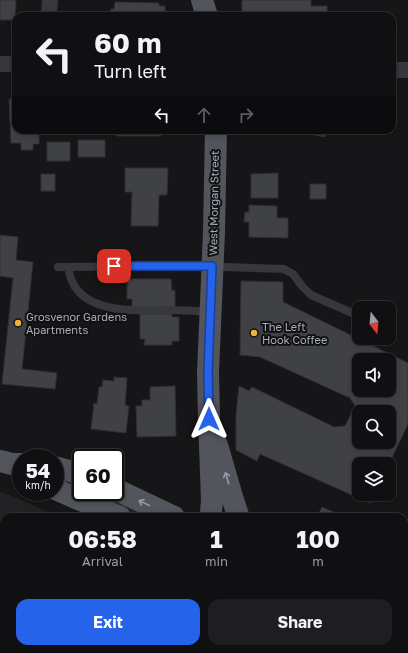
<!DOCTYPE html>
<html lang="en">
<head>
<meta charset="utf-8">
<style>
	body { margin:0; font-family:"Golos Text",sans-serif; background:#1e1e20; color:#f1f3f6; height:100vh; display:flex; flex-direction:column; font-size:15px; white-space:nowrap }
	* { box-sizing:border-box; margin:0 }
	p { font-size:13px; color:#9c9d9f }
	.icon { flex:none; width:22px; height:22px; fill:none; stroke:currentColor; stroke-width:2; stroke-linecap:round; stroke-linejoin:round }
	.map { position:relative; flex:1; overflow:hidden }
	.side { position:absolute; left:0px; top:513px; width:408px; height:140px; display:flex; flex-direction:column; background:#101012; border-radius:12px 12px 0 0; box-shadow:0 2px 6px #0003,0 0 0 1px #303032 }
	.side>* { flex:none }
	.hud { position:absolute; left:12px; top:12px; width:384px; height:122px; border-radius:12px; box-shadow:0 2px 6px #0003,0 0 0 1px #303032; background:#101012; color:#f1f3f6; overflow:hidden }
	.needle { width:26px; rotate:164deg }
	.tools { position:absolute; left:352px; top:301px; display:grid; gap:8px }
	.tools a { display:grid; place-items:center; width:44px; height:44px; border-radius:8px; background:#101012; box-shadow:0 2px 6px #0003,0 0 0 1px #303032; font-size:20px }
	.speed { position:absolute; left:12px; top:449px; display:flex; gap:8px; font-size:20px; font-weight:700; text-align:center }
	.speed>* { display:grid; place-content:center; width:52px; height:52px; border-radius:50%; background:#101012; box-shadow:0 2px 6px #0003,0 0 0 1px #303032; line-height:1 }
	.speed small { font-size:10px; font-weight:400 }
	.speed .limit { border:2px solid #111; border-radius:6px; background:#fff; color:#111 }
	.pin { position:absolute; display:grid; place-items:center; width:34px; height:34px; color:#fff; margin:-17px; border-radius:8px; box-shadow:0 2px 6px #0006 }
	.me { position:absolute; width:44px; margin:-22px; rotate:0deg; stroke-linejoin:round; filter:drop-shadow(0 0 3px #0008) }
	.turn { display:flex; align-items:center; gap:14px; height:84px; padding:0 16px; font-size:18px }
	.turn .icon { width:52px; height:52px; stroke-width:2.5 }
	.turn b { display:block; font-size:28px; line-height:34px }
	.lanes { display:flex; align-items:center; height:38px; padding:0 16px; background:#0003; justify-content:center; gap:20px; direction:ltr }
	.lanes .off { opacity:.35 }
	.eta { display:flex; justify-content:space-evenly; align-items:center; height:68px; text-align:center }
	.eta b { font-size:24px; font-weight:700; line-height:28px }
	.button { display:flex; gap:8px; margin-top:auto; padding:8px 16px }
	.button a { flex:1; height:46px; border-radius:12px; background:#2563eb; color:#fff; font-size:16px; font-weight:700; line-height:46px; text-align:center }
	.button a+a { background:#1e1e20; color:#f1f3f6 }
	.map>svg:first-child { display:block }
	.built { fill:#222225 }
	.grass { fill:url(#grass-tufts) }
	.building { fill:#404145; stroke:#303034; fill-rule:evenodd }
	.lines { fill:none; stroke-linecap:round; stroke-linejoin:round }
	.service { stroke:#37383d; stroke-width:8 }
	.minor { stroke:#37383d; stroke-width:16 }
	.primary { stroke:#53555c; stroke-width:22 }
	.oneway { stroke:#979ba6 }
	.route-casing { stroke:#184099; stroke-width:10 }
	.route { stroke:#2563eb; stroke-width:7 }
	.poi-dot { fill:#f2b134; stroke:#111113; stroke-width:1.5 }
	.labels { text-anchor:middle; stroke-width:4; stroke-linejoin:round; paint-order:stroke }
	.street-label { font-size:11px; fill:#a8adb8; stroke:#111113 }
	.poi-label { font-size:11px; fill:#a8adb8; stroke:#111113; text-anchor:start }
</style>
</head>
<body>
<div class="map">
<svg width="408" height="653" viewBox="0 0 408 653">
	<defs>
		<pattern id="grass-tufts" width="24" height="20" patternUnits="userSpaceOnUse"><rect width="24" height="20" fill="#1e261f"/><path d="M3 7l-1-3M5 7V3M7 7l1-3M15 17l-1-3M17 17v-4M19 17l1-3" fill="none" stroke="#3c433d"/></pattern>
	</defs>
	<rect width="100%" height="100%" fill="#161618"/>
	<path class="built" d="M0 492 10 495 59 517H4V649H229L228 653H0Z"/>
	<path class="grass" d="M102 492H103L154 516 134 517 98 502 99 496Z"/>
	<path class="building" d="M0 0H16L15 20H0Z
		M242 0H311V6H327V16H242Z
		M115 2 159 3V6H165V16H110L111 9H114Z
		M16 98V130H39V144H33V150H21V143H11L9 99Z
		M46 130H72V134H57V131H46Z
		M116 130H161V136H116Z
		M78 140H105V157H78Z
		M47 142H70V161H47Z
		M125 168H168L167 195H159L158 226H131L132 192H125Z
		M278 173V198H251V174Z
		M41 174H55V191H41Z
		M310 184H326V199H310Z
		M249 205 277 206V218H288V238L249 237V222H244L245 212H249Z
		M0 235 18 237 16 260 33 262 22 369 57 373 55 389 2 384 13 278 0 276Z
		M127 279H171L172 291 175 290V308H132V299H127Z
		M241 281 283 282V302L408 363V424L389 464H359V494H374L370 503 260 454 257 461 236 450V415L239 386 249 391 252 387 334 427 345 426 355 406 350 398 260 357 240 355ZM359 360H389V390H359ZM359 412H389V442H359Z
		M140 314H172V317H179V341H172V345H144L145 339H140Z
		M114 377 127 378 125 405 129 406 126 433 91 429 94 403 97 404 99 387H102L103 380 114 381Z
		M175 386 176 436 137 437 136 406H142V400H150V387Z
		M322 507 345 517H317Z
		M404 541 408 543V582L404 592Z
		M47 649H82L81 653H46Z
		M235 649H283L291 653H235Z"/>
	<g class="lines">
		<path class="service" d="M309 130 323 133
			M58 267 192 266 284 269 293 274 302 286 311 295 359 316
			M68 267C70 276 72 285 79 292 100 314 141 310 170 310 183 310 196 311 210 312"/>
		<path class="minor" d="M49 16 50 0
			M0 64H16
			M392 70H408
			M342 653V649"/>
		<path class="primary" d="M202 0 207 16
			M217 445 233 500 238 515
			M0 461 12 464H21
			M55 467 81 474
			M55 489 120 517
			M115 489 174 517
			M211 513 212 500 209 419 208 373 214 232 216 130
			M404 636 408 633
			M380 649 389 653"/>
	</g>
	<defs><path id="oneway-shaft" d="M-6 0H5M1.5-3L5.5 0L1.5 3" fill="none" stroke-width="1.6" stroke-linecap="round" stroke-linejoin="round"/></defs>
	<g class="oneway">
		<use href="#oneway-shaft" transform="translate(227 478) rotate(-106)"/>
		<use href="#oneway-shaft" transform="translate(144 503) rotate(-155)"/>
	</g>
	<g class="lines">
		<defs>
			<path id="route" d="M114 266H212L208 373 209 419"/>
		</defs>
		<use href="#route" class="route-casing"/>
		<use href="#route" class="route"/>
	</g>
	<g class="poi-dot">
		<circle cx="18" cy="323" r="4"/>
		<circle cx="254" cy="333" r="4"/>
	</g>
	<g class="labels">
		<g class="street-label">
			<text transform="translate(214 203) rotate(-89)" y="4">West Morgan Street</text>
		</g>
		<g class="poi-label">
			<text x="26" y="321">Grosvenor Gardens<tspan x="26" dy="13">Apartments</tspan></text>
			<text x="262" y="331">The Left<tspan x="262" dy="13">Hook Coffee</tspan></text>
		</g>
	</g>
</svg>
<div class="tools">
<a><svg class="needle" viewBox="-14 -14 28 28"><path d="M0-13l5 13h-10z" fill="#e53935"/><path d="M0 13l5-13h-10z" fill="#9c9d9f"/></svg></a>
<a><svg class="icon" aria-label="sound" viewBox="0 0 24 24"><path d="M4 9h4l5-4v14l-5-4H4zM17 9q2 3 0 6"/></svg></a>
<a><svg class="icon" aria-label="search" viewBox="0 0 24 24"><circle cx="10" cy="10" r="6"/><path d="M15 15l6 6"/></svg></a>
<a><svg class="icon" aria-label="layers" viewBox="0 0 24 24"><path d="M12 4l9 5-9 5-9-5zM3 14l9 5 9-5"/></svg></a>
</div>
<div class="speed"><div>54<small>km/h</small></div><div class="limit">60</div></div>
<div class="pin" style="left:114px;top:266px;background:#d93025"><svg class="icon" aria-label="arrive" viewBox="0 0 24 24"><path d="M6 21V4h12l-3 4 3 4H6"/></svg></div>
<svg class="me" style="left:209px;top:419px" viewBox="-20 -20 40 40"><path d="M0-17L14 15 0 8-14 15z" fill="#2563eb" stroke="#fff" stroke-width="4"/></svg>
<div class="hud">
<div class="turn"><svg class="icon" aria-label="left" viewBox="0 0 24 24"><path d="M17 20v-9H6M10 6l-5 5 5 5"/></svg><div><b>60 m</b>Turn left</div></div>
<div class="lanes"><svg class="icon" aria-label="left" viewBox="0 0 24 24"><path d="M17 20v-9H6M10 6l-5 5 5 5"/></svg><svg class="icon off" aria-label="ahead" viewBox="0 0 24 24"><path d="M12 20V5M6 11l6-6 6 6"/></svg><svg class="icon off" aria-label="right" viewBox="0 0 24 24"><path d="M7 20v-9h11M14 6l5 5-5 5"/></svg></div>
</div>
<section class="side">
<div class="eta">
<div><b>06:58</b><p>Arrival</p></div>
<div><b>1</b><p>min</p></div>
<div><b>100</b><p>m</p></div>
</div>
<div class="button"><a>Exit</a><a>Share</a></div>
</section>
</div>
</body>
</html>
